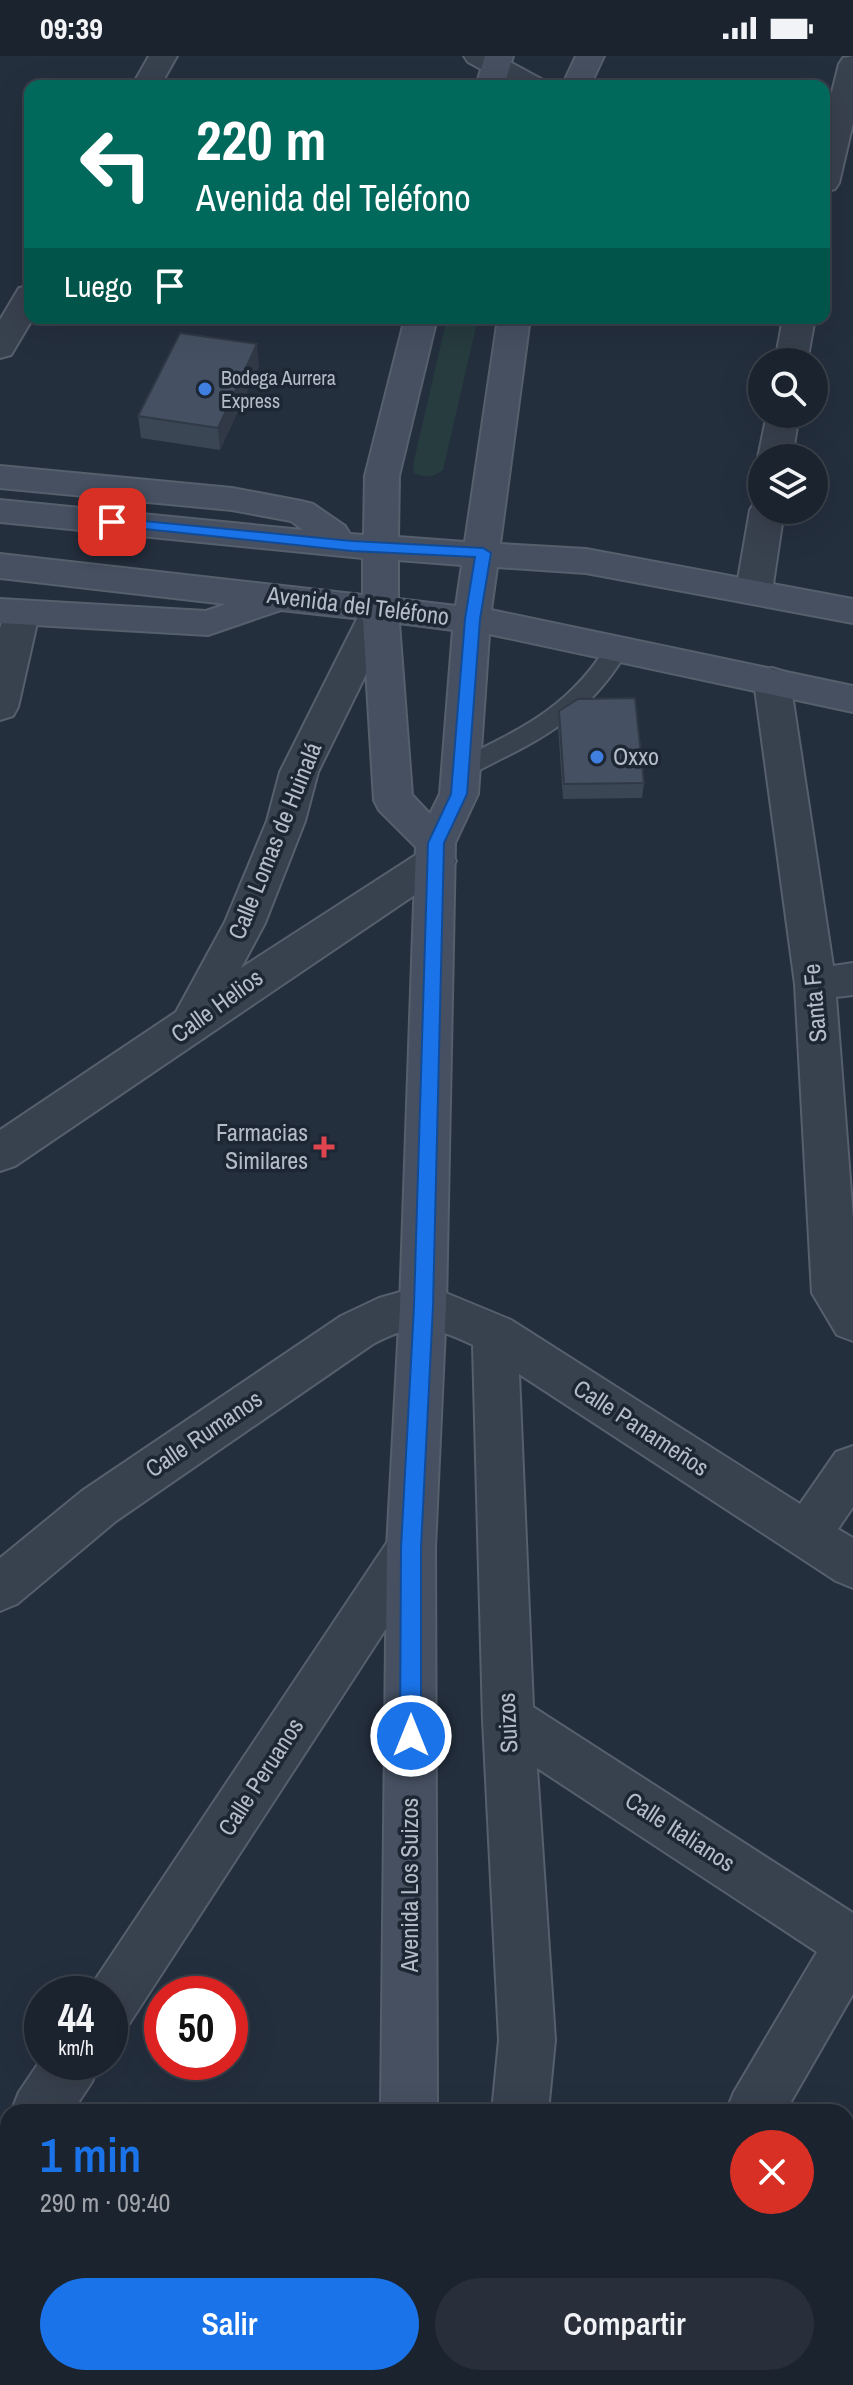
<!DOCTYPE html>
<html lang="es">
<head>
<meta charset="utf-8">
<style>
	body { margin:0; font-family:"Archivo Narrow",sans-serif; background:#282f3a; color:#f1f3f6; height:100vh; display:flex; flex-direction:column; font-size:30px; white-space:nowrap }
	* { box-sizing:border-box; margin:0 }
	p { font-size:26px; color:#a0a4aa }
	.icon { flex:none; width:44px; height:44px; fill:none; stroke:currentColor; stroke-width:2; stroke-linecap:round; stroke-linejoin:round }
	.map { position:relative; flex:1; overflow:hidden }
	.side { position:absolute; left:0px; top:2048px; width:854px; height:282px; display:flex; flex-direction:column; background:#1b232e; border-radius:24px 24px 0 0; box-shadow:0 8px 32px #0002,0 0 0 2px #39404a }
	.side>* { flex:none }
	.guide { position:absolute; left:24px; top:24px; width:806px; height:244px; border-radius:16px; box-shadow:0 8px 32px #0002,0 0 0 2px #39404a; background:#00695c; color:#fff; overflow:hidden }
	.tools { position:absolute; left:748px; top:292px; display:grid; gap:16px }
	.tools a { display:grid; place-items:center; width:80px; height:80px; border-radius:50%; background:#1b232e; box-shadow:0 8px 32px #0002,0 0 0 2px #39404a; font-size:40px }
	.speed { position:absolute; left:24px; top:1920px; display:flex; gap:16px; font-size:40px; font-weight:700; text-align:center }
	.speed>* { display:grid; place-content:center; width:104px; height:104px; border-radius:50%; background:#1b232e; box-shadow:0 8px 32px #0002,0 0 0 2px #39404a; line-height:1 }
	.speed small { font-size:20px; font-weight:400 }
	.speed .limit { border:12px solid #d22; background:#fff; color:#111 }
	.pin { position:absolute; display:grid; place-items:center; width:68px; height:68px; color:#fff; margin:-34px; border-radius:16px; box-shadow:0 4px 12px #0006 }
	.me { position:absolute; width:88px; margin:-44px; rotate:0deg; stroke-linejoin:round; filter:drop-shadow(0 0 6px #0008) }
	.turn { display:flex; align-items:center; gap:28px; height:168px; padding:0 40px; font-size:36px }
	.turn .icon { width:104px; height:104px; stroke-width:2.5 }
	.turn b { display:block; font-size:56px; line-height:68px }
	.then { display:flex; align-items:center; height:76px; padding:0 40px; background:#0003; gap:16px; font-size:30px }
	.round { display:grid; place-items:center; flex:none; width:84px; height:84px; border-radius:42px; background:#282f3a }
	.headline { display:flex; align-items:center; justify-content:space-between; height:136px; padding:0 40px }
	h1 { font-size:48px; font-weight:600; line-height:60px; color:#1a73e8 }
	.button { display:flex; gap:16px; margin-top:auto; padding:16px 40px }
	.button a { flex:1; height:92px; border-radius:48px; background:#1a73e8; color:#fff; font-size:32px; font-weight:600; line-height:92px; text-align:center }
	.button a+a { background:#282f3a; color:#f1f3f6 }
	.status { display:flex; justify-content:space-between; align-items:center; height:56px; padding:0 40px; background:#1b232e; direction:ltr }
	.status svg { height:22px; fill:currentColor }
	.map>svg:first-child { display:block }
	.green { fill:#263c3f }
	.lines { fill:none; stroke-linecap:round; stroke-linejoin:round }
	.lane-casing { stroke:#565f6c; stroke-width:4 }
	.street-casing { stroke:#565f6c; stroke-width:4 }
	.secondary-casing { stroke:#565f6c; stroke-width:4 }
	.lane { fill:#38414e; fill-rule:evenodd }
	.street { fill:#38414e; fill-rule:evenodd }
	.secondary { fill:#465061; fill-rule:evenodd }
	.wall { fill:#3b4654 }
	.shaded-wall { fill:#303945 }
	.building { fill:#455162; stroke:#303945; stroke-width:2 }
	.route { fill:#1a73e8; stroke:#114b97; stroke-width:2 }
	.shop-dot { fill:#3f7fe0; stroke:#1d2633; stroke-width:3 }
	.health-dot { fill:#e0444e; stroke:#1d2633; stroke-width:3 }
	.labels { text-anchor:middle; stroke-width:7; stroke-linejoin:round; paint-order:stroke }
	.far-poi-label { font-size:20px; fill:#b4bcc9; stroke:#1d2633; text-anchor:start }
	.street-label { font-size:24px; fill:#b4bcc9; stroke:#1d2633 }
	.poi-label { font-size:24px; fill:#b4bcc9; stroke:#1d2633; text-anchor:start }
</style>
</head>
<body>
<div class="status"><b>09:39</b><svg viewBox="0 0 49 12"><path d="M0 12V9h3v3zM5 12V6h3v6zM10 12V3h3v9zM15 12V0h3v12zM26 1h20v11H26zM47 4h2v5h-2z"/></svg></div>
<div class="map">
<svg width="853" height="2329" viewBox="0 0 853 2329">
	<rect width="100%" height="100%" fill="#242f3e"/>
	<path class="green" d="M447 262H478L443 414C432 422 426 422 414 417L413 409Z"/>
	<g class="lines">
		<defs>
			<path id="lane" d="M618 583 626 585 629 591C601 643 560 674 507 700 492 707 478 716 462 721L454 718 450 712 454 706C521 673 570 652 610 585Z"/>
			<path id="street" d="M149 0H177L160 30H132Z
				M464 0H499L543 24 547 30H512L468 6Z
				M853 0V67L839 127 835 133 824 136V68L839 8 843 2Z
				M30 230V262H33L11 299 0 302V264L19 232Z
				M783 262H815L807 306H775Z
				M767 358H799L792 402H762V408L758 402Z
				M762 444V454H784L772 535 766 543 754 547 742 543 736 535 750 454 755 446Z
				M380 541 393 544 398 553 318 716 305 765 265 867 241 912 422 795 436 790 450 795 456 805 450 815 15 1110 0 1115V1074L176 956 225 866 267 765 280 716 362 553 367 544Z
				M21 546 34 549 39 558 18 651 13 660 0 664V572L8 549Z
				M772 612 785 616 790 625 833 910 853 907V939L836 941 853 1163V1285L837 1279 812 1237 795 928 754 625 759 616Z
				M411 1233 441 1235 511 1264 800 1448 836 1396 853 1390V1451L838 1473 853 1482V1532L836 1525 519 1318 533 1651 853 1857V1938L785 2056H726L734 2036 817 1896 537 1712 555 1984 548 2056H492L499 1984 483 1664 473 1289C431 1269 414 1266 373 1288L116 1465 17 1548 0 1555V1502L82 1435 341 1260 379 1242Z
				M411 1470 428 1476 435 1492 428 1508 129 1968 110 1976V1938H87L91 1930 394 1476Z
				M42 2002V2006H100L92 2026 72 2056H11L19 2036Z
				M8 2074V2139L0 2143V2077Z
				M428 2322H488L485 2329H425Z
				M568 2322H629L626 2329H565Z"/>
			<path id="secondary" d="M485 0H513L504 30H476Z
				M576 0H604L590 30H562Z
				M405 262H437L399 420 398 481 465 486 498 262H530L500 488 586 493 853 543V567L586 517 497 511 491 554 853 630V656L489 578 478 738 455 787 446 1250 435 1492 437 2056H381L387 1492 400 1250 416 791 379 754 374 744 363 563 281 554 208 579 0 567V543L206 555 226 548 0 522V498L363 539V502L0 466V444L303 474 291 465 232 454 0 432V410L232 432 301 445 313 448 345 470 350 478 364 479 365 420ZM398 504 462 509 456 550 398 543ZM399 567 453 574 440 738 430 758 412 739Z
				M328 2322H388L385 2329H325Z"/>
		</defs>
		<use href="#lane" class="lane-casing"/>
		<use href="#street" class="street-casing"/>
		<use href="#secondary" class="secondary-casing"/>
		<use href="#lane" class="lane"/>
		<use href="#street" class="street"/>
		<use href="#secondary" class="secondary"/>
	</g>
	<path class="wall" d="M259 310 220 394 141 382 138 360Z
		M559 655 644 727 642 742 563 743 558 671Z"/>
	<path class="shaded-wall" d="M257 288 259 310 220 394 218 372Z"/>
	<path class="building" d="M180 277 257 288 218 372 138 360Z
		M635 642 644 727 564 728 559 655 578 643Z"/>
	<path class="route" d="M112 462 352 485 483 492 491 497 480 563 467 738 444 787 433 1250 421 1492V1680L418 1687 411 1690 403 1687 400 1680 401 1492 414 1250 428 787 451 738 465 563 475 501 352 495 107 469 105 466Z"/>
	<g class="shop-dot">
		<circle cx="205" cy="333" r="8"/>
		<circle cx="597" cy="701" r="8"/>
	</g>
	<path class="health-dot" d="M320 1079h8v8h8v8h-8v8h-8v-8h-8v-8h8z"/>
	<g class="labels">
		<g class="far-poi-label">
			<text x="221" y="329">Bodega Aurrera<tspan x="221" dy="23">Express</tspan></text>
		</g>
		<g class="street-label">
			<text transform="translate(358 550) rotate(7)" y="8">Avenida del Teléfono</text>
			<text transform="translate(275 785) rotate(-68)" y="8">Calle Lomas de Huinalá</text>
			<text transform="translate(815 947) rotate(-95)" y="8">Santa Fe</text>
			<text transform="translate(217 950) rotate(-36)" y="8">Calle Helios</text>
			<text transform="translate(641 1372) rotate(33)" y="8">Calle Panameños</text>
			<text transform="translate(204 1378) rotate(-34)" y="8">Calle Rumanos</text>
			<text transform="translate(508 1667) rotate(-93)" y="8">Suizos</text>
			<text transform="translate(261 1721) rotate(-57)" y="8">Calle Peruanos</text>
			<text transform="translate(680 1776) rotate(33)" y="8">Calle Italianos</text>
			<text transform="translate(410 1829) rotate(-90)" y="8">Avenida Los Suizos</text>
		</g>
		<g class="poi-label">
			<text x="613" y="709">Oxxo</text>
			<text x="308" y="1085" text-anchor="end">Farmacias<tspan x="308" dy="28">Similares</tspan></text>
		</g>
	</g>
</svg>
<div class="tools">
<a><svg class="icon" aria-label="search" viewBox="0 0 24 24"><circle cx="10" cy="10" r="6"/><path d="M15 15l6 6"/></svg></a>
<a><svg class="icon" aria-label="layers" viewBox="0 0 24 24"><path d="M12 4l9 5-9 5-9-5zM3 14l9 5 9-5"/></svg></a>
</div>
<div class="speed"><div>44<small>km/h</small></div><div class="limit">50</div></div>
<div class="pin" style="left:112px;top:466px;background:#d93025"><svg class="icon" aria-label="arrive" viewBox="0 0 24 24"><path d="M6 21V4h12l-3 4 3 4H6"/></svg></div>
<svg class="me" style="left:411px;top:1680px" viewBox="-20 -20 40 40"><circle r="17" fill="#1a73e8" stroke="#fff" stroke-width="3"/><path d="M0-11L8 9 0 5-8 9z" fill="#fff"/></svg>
<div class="guide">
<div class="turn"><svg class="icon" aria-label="left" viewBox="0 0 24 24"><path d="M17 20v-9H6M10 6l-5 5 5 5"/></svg><div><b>220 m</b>Avenida del Teléfono</div></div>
<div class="then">Luego<svg class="icon" aria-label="arrive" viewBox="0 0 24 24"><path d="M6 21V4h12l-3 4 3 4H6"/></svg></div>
</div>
<section class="side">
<div class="headline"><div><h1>1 min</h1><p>290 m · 09:40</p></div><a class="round" style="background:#d93025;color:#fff"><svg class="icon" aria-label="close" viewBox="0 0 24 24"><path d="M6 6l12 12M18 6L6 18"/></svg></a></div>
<div class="button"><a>Salir</a><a>Compartir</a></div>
</section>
</div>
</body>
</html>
